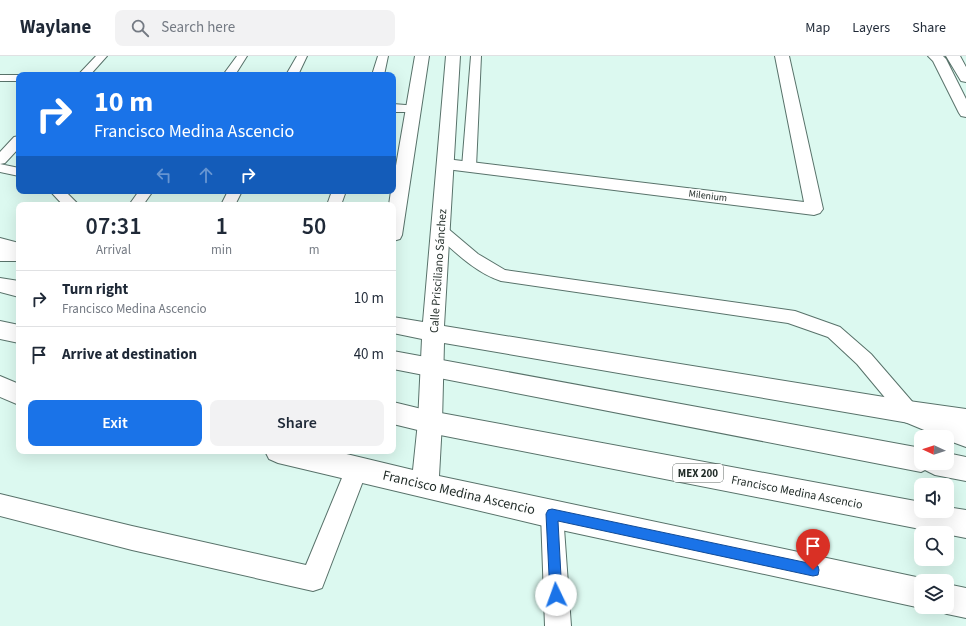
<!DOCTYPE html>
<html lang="en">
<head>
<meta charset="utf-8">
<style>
	body { margin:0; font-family:"Source Sans 3",sans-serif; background:#f2f2f3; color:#1f2937; height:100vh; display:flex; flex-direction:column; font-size:15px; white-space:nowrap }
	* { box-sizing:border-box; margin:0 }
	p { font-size:13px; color:#747a83 }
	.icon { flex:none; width:22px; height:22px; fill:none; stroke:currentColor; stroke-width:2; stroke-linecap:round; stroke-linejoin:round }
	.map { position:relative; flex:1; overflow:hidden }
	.details { position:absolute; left:16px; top:146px; width:380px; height:252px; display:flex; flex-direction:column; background:#fff; border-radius:8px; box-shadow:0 4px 16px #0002 }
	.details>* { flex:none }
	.top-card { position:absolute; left:16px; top:16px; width:380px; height:122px; border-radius:8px; box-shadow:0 4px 16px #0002; background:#1a73e8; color:#fff; overflow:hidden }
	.needle { width:26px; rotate:273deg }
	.buttons { position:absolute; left:914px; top:374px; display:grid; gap:8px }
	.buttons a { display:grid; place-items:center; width:40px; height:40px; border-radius:8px; background:#fff; box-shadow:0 4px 16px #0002; font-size:20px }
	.pin { position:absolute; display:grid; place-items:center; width:34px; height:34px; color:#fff; margin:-41px -17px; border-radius:50% 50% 50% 0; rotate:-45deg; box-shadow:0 0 4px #0007 }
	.pin .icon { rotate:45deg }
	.me { position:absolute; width:44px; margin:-22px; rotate:357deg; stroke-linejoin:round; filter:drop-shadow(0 0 3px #0008) }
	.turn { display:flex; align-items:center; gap:14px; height:84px; padding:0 12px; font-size:18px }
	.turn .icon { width:52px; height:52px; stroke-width:2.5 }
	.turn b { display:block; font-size:28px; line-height:34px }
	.lanes { display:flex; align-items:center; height:38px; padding:0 12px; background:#0003; justify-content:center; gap:20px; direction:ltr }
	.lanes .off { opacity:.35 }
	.eta { display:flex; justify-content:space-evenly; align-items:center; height:68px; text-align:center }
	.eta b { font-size:24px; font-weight:600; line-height:28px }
	.primary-button { display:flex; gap:8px; margin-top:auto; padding:8px 12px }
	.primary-button a { flex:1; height:46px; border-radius:8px; background:#1a73e8; color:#fff; font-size:16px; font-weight:600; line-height:46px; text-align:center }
	.primary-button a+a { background:#f2f2f3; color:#1f2937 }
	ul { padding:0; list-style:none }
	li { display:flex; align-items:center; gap:12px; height:56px; padding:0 12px; border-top:1px solid #e0e1e3 }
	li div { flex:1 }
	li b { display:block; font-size:15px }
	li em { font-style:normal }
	header { display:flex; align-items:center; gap:24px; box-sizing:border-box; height:56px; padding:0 20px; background:#fff; border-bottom:1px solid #e0e1e3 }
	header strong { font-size:19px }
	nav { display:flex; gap:22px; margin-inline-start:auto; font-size:14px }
	.search { width:280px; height:36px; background:#f2f2f3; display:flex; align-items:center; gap:10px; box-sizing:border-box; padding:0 14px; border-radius:8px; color:#747a83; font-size:15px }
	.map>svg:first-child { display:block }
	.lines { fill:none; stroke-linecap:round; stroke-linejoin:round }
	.service-casing { stroke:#58726a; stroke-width:2 }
	.minor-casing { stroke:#58726a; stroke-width:2 }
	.secondary-casing { stroke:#58726a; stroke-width:2 }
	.trunk-casing { stroke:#58726a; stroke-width:2 }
	.service { fill:#fff; fill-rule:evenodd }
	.minor { fill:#fff; fill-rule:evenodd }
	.secondary { fill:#fff; fill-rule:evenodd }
	.trunk { fill:#fff; fill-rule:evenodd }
	.route { fill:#1a73e8; stroke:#114b97 }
	.labels { text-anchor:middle; stroke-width:3; stroke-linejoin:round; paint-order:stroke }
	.far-street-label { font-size:10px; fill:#1f2a26; stroke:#fefefe }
	.shield { fill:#fefefe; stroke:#626a67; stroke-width:1 }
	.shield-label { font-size:11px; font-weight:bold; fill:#1f2a26 }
	.street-label { font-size:12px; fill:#1f2a26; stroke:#fefefe }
	.near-street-label { font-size:14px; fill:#1f2a26; stroke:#fefefe }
</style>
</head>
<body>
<header>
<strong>Waylane</strong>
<div class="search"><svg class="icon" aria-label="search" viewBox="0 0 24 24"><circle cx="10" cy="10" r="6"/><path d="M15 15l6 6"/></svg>Search here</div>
<nav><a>Map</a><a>Layers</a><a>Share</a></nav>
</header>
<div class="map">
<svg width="966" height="570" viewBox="0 0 966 570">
	<rect width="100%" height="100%" fill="#dcf9f0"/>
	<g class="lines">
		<defs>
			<path id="service" d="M96 0H107L90 19H78Z
				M237 0H247L235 19H223Z
				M297 0H307L298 19H286Z
				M378 0H388L384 19H372Z
				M471 0H481L476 111 474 114H464L462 111Z
				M0 19H20H19V25H0Z
				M393 48 418 50 420 53 418 56H393Z
				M19 80V92L5 107 0 108 19 112V120L0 116V96L14 81Z
				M50 135H65L79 149H63Z
				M139 135H153L143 149H129Z
				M228 135H242L235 149H221Z
				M332 135H346L341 149H327Z
				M441 170 446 171 478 198 505 214 795 255 840 271 871 298 916 350 919 356 916 362 909 365 902 362 857 308 828 281 788 267 501 225C476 217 455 196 436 179L433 175 436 171Z
				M357 402 365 405 368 412 322 532 313 535 132 494 0 460V438L132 470 306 509 349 405Z
				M552 447 560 450 563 458 571 570H545L541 458 544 450Z"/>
			<path id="minor" d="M775 0H789L823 153 820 157 814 159 446 113 440 111 438 108 440 105 446 103 804 146Z
				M928 0H943L946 3 966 43V61L961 60 959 57 933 5Z
				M946 0H960L966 11V26L961 25Z"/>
			<path id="secondary" d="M415 0H429L402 179 400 183 393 185V149H389L391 135H393V127Z
				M446 0H460L444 270 909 345 966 353V375L909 367 444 287 442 366 439 420 921 522 928 525H921V551H923L921 552 552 472 278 407 269 403 265 395H334L413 414 418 366 422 283 393 277V261L423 266Z
				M0 182 19 187V201L0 196Z
				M947 528 966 532V562L947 558 936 554 935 551H947Z"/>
			<path id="trunk" d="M0 191H19V205H0Z
				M0 222 19 225V241L0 236Z
				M0 265 19 269V287L0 283Z
				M393 295 921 392V407H947V397L966 401V425L935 419 925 414 921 416 393 313Z
				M0 320 19 328V349L0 341Z
				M909 345 966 368V391L947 384V381H941L900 364 897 356 900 348Z
				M393 346 430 355 921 446V455H947V451L966 454V482L430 377 393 368Z"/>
		</defs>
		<use href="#service" class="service-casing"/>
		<use href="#minor" class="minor-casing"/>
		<use href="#secondary" class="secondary-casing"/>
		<use href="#trunk" class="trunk-casing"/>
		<use href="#service" class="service"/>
		<use href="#minor" class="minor"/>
		<use href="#secondary" class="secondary"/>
		<use href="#trunk" class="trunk"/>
	</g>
	<path class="route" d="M552 453 813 508 818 510 819 514 818 519 813 520 558 465 562 539 560 544 556 545 552 544 550 539 546 458 548 454Z"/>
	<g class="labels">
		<g class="far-street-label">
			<text transform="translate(708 139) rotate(7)" y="4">Milenium</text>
		</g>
		<rect class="shield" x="673" y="408" width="50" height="18" rx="3"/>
		<g class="shield-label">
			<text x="698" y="421">MEX 200</text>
		</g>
		<g class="street-label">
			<text transform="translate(438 215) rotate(-86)" y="4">Calle Prisciliano Sánchez</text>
			<text transform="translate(797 436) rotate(11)" y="4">Francisco Medina Ascencio</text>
		</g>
		<g class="near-street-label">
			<text transform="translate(459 436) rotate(13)" y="5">Francisco Medina Ascencio</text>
		</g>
	</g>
</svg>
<div class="buttons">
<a><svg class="needle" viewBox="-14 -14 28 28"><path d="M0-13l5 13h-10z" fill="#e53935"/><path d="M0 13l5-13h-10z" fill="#747a83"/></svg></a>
<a><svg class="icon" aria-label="sound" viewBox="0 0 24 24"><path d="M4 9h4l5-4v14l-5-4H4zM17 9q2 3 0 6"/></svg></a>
<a><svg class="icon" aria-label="search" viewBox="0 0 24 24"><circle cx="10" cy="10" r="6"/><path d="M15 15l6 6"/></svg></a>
<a><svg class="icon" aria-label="layers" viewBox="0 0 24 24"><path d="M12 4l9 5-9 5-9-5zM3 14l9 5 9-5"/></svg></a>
</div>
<div class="pin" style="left:813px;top:514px;background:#d93025"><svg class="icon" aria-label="arrive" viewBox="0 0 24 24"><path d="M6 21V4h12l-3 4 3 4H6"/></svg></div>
<svg class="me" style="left:556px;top:539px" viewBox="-20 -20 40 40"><circle r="19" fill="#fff"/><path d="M0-13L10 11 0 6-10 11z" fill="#1a73e8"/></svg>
<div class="top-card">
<div class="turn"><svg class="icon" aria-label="right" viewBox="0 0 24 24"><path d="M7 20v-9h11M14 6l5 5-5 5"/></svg><div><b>10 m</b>Francisco Medina Ascencio</div></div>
<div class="lanes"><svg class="icon off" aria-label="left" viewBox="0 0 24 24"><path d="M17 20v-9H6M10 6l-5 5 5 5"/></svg><svg class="icon off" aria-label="ahead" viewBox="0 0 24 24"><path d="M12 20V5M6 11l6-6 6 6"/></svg><svg class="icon" aria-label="right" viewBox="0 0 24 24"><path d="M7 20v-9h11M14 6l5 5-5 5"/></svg></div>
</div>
<section class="details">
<div class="eta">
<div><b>07:31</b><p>Arrival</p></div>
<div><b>1</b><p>min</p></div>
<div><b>50</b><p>m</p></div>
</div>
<ul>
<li><svg class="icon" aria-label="right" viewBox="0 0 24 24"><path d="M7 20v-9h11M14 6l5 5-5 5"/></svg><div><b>Turn right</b><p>Francisco Medina Ascencio</p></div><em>10 m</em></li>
<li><svg class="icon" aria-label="arrive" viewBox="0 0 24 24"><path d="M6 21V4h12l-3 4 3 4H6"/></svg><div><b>Arrive at destination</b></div><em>40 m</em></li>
</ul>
<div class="primary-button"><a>Exit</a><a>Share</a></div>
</section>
</div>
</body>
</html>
